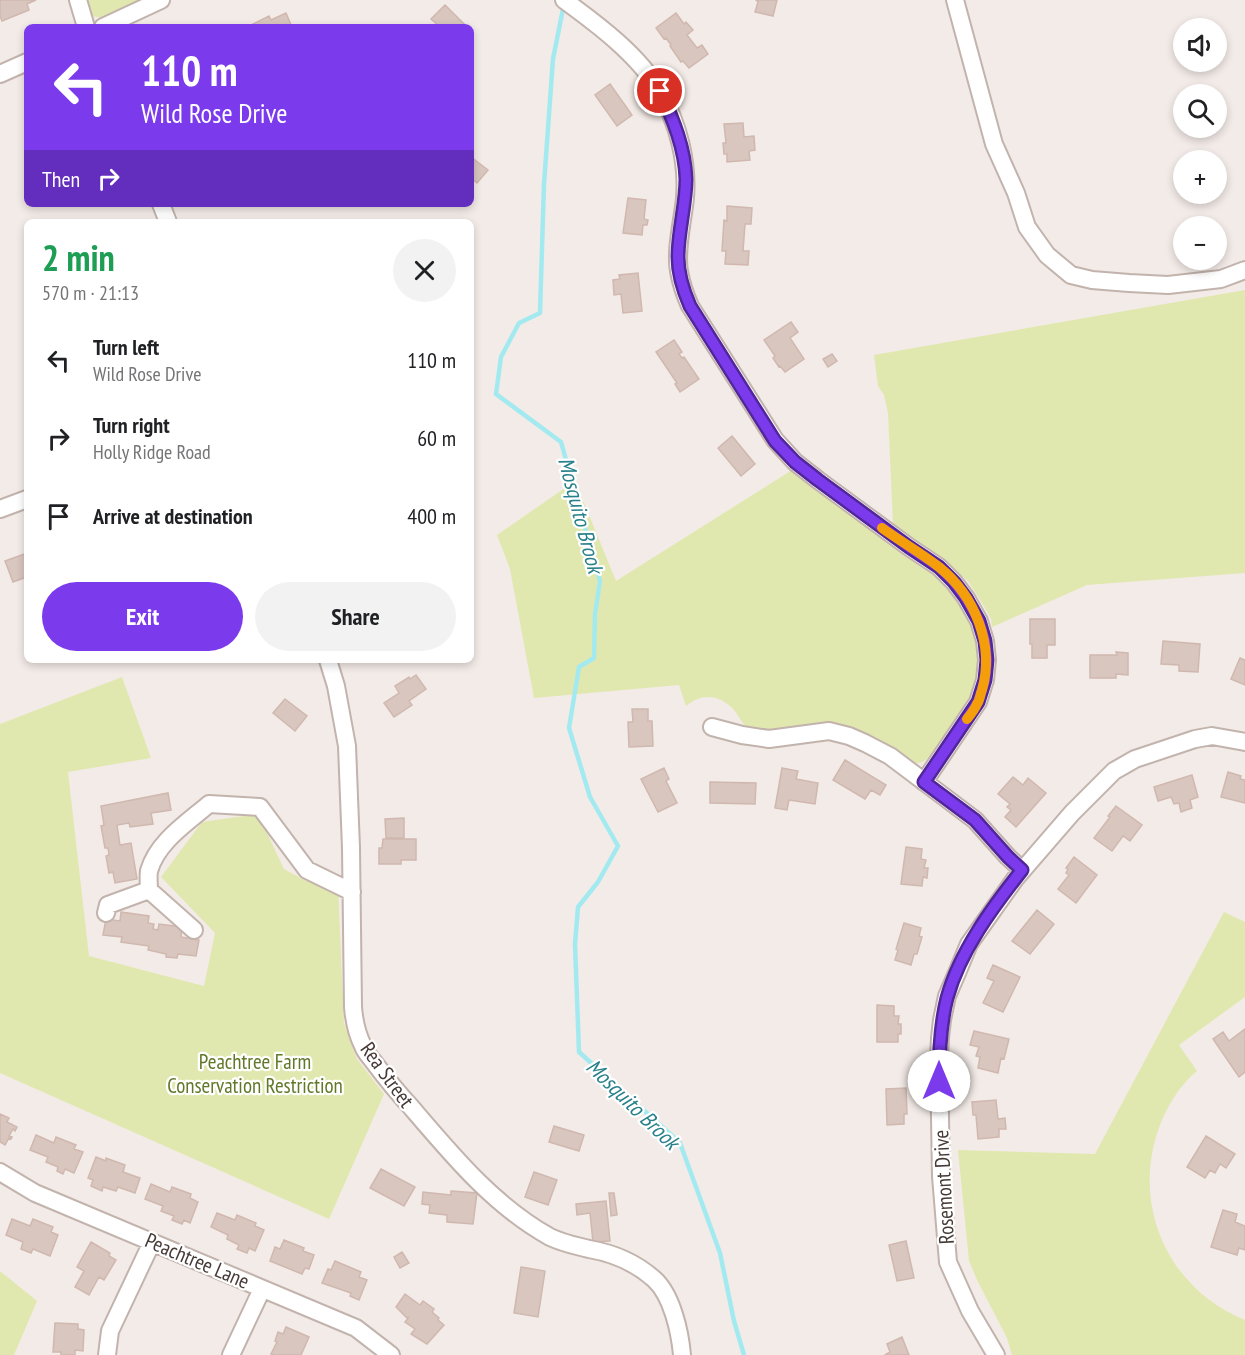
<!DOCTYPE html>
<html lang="en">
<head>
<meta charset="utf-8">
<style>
	body { margin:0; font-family:"PT Sans Narrow",sans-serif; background:#f2f2f2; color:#202124; height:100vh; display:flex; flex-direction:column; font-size:22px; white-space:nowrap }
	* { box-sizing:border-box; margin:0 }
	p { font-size:20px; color:#757577 }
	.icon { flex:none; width:33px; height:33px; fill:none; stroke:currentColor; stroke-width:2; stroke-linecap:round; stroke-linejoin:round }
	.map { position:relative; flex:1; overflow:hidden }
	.side { position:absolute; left:24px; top:219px; width:450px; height:444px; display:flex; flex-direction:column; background:#fff; border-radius:9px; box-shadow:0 3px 9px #0003 }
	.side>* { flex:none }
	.guide { position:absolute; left:24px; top:24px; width:450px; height:183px; border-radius:9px; box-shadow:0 3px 9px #0003; background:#7c3aed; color:#fff; overflow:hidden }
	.buttons { position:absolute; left:1173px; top:18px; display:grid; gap:12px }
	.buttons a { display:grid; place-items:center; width:54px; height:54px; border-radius:50%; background:#fff; box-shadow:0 3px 9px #0003; font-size:30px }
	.pin { position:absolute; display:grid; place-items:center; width:51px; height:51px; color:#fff; margin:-26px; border:3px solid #fff; border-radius:50%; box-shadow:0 2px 6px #0007 }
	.me { position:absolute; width:66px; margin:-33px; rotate:0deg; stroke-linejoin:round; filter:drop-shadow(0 0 4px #0008) }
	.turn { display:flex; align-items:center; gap:21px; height:126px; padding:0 18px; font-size:27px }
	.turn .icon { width:78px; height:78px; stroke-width:2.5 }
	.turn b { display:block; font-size:42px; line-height:51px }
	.then { display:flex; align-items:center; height:57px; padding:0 18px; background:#0003; gap:12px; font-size:22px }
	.round { display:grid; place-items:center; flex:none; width:63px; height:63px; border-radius:32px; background:#f2f2f2 }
	.head { display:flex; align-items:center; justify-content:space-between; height:102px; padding:0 18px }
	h1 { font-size:36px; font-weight:700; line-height:45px; color:#1e9e55 }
	.cta { display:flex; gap:12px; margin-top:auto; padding:12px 18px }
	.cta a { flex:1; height:69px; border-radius:36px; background:#7c3aed; color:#fff; font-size:24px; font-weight:700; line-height:69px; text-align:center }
	.cta a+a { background:#f2f2f2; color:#202124 }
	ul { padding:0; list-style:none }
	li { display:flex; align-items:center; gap:18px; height:78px; padding:0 18px }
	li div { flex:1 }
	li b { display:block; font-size:22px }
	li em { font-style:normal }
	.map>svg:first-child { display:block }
	.green { fill:#e1e8af }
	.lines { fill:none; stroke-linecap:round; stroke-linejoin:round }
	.stream { stroke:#a3eaf0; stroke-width:4.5 }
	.building { fill:#d8c6bf; stroke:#d0b8af; stroke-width:1.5 }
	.minor-casing { stroke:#c2b3ac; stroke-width:20 }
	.minor { stroke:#fff; stroke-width:16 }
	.route-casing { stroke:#51269a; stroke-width:15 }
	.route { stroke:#7c3aed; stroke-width:10 }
	.slow { stroke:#f59e0b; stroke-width:10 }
	.labels { text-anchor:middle; stroke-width:4.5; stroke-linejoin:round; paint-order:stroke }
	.park-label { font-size:21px; fill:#617829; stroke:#fff }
	.street-label { font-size:21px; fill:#463a36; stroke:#fff }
	.water-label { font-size:22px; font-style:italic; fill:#28818a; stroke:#fff }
</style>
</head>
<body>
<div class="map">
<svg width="1245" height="1355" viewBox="0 0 1245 1355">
	<rect width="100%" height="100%" fill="#f3ebe7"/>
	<path class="green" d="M85 0H139C129 5 107 20 97 17 93 17 91 15 88 12Z
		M1245 290V573L1087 585 992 627 991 619 985 608 968 581 893 525 888 413 884 395 878 386 874 355Z
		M792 470C821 492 850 513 879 535 898 549 918 560 935 574 957 592 977 630 980 657 981 667 978 679 974 688 968 707 956 723 944 739 938 747 929 762 918 763 906 764 886 745 875 739 862 731 848 726 833 724 828 724 823 723 819 723 798 724 771 737 752 730 742 726 740 717 734 710 721 695 702 692 686 706L679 685 534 698 510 569 497 535 575 481 616 581Z
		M122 677 151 758 68 772 89 956 204 986 215 933 161 877 202 822 258 814 284 869 306 881 338 885 344 1023 357 1059 384 1094 329 1219 0 1073V724Z
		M1224 912 1245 922V997L1179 1045 1197 1071C1179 1086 1167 1106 1159 1128 1131 1205 1168 1289 1245 1320V1355H1012L1007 1338 977 1280 969 1261 958 1150 1095 1154Z
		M0 1271 37 1301 14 1355H0Z"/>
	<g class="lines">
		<path class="stream" d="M564 4 553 59 544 184 540 313 519 323 501 357 496 394 561 442 600 581 595 614 594 658 579 667 569 728 590 797 618 846 598 882 578 907 575 944 579 1052 680 1143 720 1253 734 1321 744 1355"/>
	</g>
	<path class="building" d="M0 0H36L27 4 29 10 2 21 0 16Z
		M756 0H777L773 16 755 12 758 2Z
		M445 5 464 24 463 26 464 27H440L431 19Z
		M286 13 292 27H247L269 16 271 20Z
		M676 13 684 24 686 22 693 30 687 35 697 48 702 45 708 54 689 68 683 61 681 62 670 46 671 45 666 38 664 39 656 28Z
		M610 84 632 115 617 126 595 95Z
		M743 123 744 137 754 136 755 150 749 151 750 160 727 162V154H724L723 143H726L724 124Z
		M471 157 488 170 477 183 471 178Z
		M628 198 646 200 644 219 648 220 647 225H643L642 235 623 233Z
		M727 206 752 208 751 224H745L743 251H749L748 265 725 264 726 251H722L724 220 727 221Z
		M638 273 642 311 623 313 621 294 614 295 613 280 620 279 619 275Z
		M791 322 798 332 790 338 804 359 785 372 780 366 779 367 773 358 775 356 764 340Z
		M674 340 682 352 679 354 682 358 684 357 699 379 680 392 675 384 677 383 656 352Z
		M832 354 837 361 828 367 823 359Z
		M732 436 755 464 741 476 718 448Z
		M27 553V577L13 582 5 561Z
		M1030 619H1055V645H1047V658H1032V644H1030Z
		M1163 641 1200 644 1198 672 1179 671V665L1161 664Z
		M1116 652 1128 653V675L1116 674V678H1090V655H1117Z
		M1240 658 1245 660V685L1231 679Z
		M416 675 426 689 409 701 412 705 394 717 384 703 399 693 395 686 409 677 410 679Z
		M285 699 307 716 295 731 273 713Z
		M632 709H648V721H652L653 746 629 747 628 722H633Z
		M845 760 886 785 880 795 871 790 865 799 833 780Z
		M664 768 669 779 666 781 677 803 658 812 641 779Z
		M782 768 798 771 796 779 818 783 815 804 789 800 787 810 775 808Z
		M1228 772 1241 776 1240 779 1245 780V803L1221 797Z
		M1192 775 1198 797 1190 800 1192 808 1181 812 1179 803 1174 804 1171 797 1158 801 1154 787Z
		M1013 777 1023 785 1028 778 1046 793 1016 827 1005 817 1011 810 1007 807 1010 804 998 794Z
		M710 782 756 783 755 804 710 803Z
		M168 793 171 810 151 813 153 824 130 827 129 823 117 825 120 845 131 843 137 879 115 883 113 872 109 873 106 856 109 855 108 848H105L101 826 104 825 101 806Z
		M1116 806 1142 825 1130 841 1123 836 1112 851 1094 838 1110 817 1108 816Z
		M404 818V838H386L385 819Z
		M383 839H416V860H401V864H379V848H382Z
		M906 847 922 849 921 859 926 860 924 868H928L927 878 923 877 922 886 901 884Z
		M1074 857 1097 875 1076 903 1058 889 1069 875 1066 873 1068 869 1066 868Z
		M1037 910 1054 924 1030 954 1012 941Z
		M121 912 149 916 148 923 154 924 153 929 158 930 159 924 182 927 181 937 199 940 196 956 178 954 177 958 166 957V954L148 950 149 946 121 942 122 937 103 935 106 919 120 921Z
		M904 923 921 928 919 936 922 937 917 954H914L911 965 895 960 898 950 896 949Z
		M993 965 1020 977 1003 1012 983 1003 994 981 987 978Z
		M877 1005 894 1006V1016H899L898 1024H901V1034H898V1042H877Z
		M1245 1029V1072L1239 1077 1213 1039 1223 1032 1229 1041Z
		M974 1031 1009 1039 1004 1059 1001 1058 998 1073 978 1068 980 1057 976 1056 979 1047 970 1045Z
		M906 1088 907 1114H904V1124L887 1125 886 1089Z
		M996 1100 998 1119 1005 1118 1006 1129H999V1137L978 1139 976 1115H973L972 1102Z
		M0 1114 9 1118 7 1122 17 1127 15 1131 13 1129 9 1136 12 1137 11 1139 9 1138 5 1145 0 1142Z
		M554 1126 584 1135 579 1151 549 1142Z
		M36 1135 54 1143 56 1137 76 1145 74 1149 83 1152 74 1173 65 1169 63 1174 57 1171 58 1167 46 1162 48 1157 30 1150Z
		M1206 1136 1235 1154 1226 1168 1220 1164 1215 1173 1210 1170 1205 1178 1187 1167Z
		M96 1157 106 1161V1158L125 1165 123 1172 140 1178 135 1193 118 1187 116 1191 103 1187 102 1191 91 1186 93 1180 88 1178Z
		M381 1169 415 1187 404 1206 370 1188Z
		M534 1172 557 1180 548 1205 525 1197Z
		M151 1184 170 1192 172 1187 191 1194 190 1198 198 1202 190 1223 184 1220 182 1224 172 1220 174 1216 161 1211 163 1206 145 1199Z
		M451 1191 477 1193 473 1224 447 1222V1215L429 1213 430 1205 422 1204 423 1192 451 1195Z
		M609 1193H614L617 1215 611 1216Z
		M606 1201 610 1241 593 1242 590 1213 577 1215 576 1204Z
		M1223 1210 1237 1214 1235 1222 1245 1226V1250L1239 1248 1237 1255 1211 1247Z
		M217 1213 235 1220 237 1215 256 1223 255 1226 264 1230 255 1251 249 1248 247 1253 237 1249 239 1245 227 1239 228 1235 211 1227Z
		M12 1219 30 1226 33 1219 53 1227 51 1232 58 1235 50 1256 33 1249 31 1253 21 1249 23 1242 6 1235Z
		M284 1240 304 1248 303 1251 314 1255 309 1269 305 1268 302 1274 270 1261 275 1247 280 1249Z
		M906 1241 914 1278 897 1281 889 1245Z
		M91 1242 110 1253 109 1256 116 1260 104 1280 99 1277 89 1295 75 1287 84 1271 77 1267Z
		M402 1252 409 1263 400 1268 394 1257Z
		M335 1261 361 1272 359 1277 367 1280 359 1300 350 1296 351 1293 322 1283 328 1269 331 1270Z
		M521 1267 545 1271 538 1317 514 1313Z
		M405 1294 420 1305 423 1301 434 1309 432 1312 439 1318 438 1320 444 1325 427 1344 411 1334 415 1329 405 1322 409 1317 407 1318 396 1307Z
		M55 1323 78 1324V1329L84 1330 83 1351 75 1350V1355H61V1352H53Z
		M286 1327 309 1337 301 1355H274L271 1354 277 1342 275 1341 278 1332 283 1334Z
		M902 1337 909 1355H885L890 1352 887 1344Z"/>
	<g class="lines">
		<defs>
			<path id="minor" d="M78 0 86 27
				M564 0C597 24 640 56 660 92 678 123 688 162 685 198 683 219 675 251 679 271 681 283 685 295 690 306L775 440 795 462 818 480 909 547 939 567 954 582 966 598 979 621 985 641 987 660 985 680 978 702 924 782
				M955 0 994 144 1016 193 1027 227 1047 255 1071 275 1092 280 1129 283 1168 285 1221 279 1245 270
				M103 27 161 0
				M0 74 27 62
				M161 204 168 222
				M0 509 27 499
				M328 660 336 686 347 746 351 848 353 1007C354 1020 357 1034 363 1046 365 1052 370 1057 373 1061 385 1077 397 1092 411 1107 452 1155 494 1206 550 1237 565 1244 574 1245 589 1249 612 1253 636 1263 654 1279 672 1295 680 1332 682 1355
				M712 727 742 735 769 739 829 731 849 736 865 743 890 756 975 820 1008 857 1022 870
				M106 913 108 905 149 890
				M194 930 149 890C149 884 148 877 149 871 157 842 187 823 209 804L260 807 307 870 352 892
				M0 1172 35 1193 356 1328 391 1355
				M107 1355 110 1331 152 1242
				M231 1355 262 1289
				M996 1355 970 1311 948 1262 941 1176 939 1059 940 1038 942 1020 947 996 957 973 969 944 1015 879 1072 813 1114 771 1135 759 1195 739 1212 736 1245 742"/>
		</defs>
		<use href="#minor" class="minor-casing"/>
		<use href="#minor" class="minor"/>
	</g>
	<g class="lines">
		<defs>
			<path id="route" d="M660 91C673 119 685 148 686 179 686 205 678 231 678 257 678 274 683 290 690 306L775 441 795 462 818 480 909 547 939 567 954 582 966 598 979 621 985 641 987 660 985 680 978 702 924 782 975 820 1008 857 1022 870C992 908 960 951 947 998 940 1025 939 1053 939 1081"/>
		</defs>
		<use href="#route" class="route-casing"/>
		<use href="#route" class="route"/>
		<path class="slow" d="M882 528C900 541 921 553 939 567 975 596 995 645 982 690 980 695 980 700 977 704 975 709 971 714 967 719"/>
	</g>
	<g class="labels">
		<g class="park-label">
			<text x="255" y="1069">Peachtree Farm<tspan x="255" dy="24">Conservation Restriction</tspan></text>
		</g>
		<g class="street-label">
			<text transform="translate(387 1075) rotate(54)" y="7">Rea Street</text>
			<text transform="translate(944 1187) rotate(-93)" y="7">Rosemont Drive</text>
			<text transform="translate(197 1261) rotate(23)" y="7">Peachtree Lane</text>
		</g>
		<g class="water-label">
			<text transform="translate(581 515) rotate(75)" y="8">Mosquito Brook</text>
			<text transform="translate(633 1104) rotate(44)" y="8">Mosquito Brook</text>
		</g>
	</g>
</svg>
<div class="buttons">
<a><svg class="icon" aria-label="sound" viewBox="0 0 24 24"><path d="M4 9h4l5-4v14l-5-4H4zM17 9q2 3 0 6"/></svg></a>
<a><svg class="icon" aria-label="search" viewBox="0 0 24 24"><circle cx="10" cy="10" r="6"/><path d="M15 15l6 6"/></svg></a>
<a>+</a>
<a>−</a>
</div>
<div class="pin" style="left:660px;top:91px;background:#d93025"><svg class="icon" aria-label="arrive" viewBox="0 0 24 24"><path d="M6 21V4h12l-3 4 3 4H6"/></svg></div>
<svg class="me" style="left:939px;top:1081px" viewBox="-20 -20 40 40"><circle r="19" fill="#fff"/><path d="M0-13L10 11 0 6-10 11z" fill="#7c3aed"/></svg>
<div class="guide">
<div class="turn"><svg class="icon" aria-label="left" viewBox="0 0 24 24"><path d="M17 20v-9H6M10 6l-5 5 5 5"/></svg><div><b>110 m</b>Wild Rose Drive</div></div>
<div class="then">Then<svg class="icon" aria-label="right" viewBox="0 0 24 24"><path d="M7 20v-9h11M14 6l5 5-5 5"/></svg></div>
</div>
<section class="side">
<div class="head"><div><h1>2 min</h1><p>570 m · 21:13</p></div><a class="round"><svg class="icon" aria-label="close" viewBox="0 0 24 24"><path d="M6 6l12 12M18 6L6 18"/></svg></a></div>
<ul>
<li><svg class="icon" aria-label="left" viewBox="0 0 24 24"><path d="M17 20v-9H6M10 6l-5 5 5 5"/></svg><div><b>Turn left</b><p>Wild Rose Drive</p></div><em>110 m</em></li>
<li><svg class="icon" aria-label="right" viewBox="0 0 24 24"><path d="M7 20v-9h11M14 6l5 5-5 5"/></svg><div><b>Turn right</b><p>Holly Ridge Road</p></div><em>60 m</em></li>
<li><svg class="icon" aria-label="arrive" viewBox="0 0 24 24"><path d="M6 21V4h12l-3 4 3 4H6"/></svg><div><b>Arrive at destination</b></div><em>400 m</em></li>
</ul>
<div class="cta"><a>Exit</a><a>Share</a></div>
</section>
</div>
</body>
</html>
